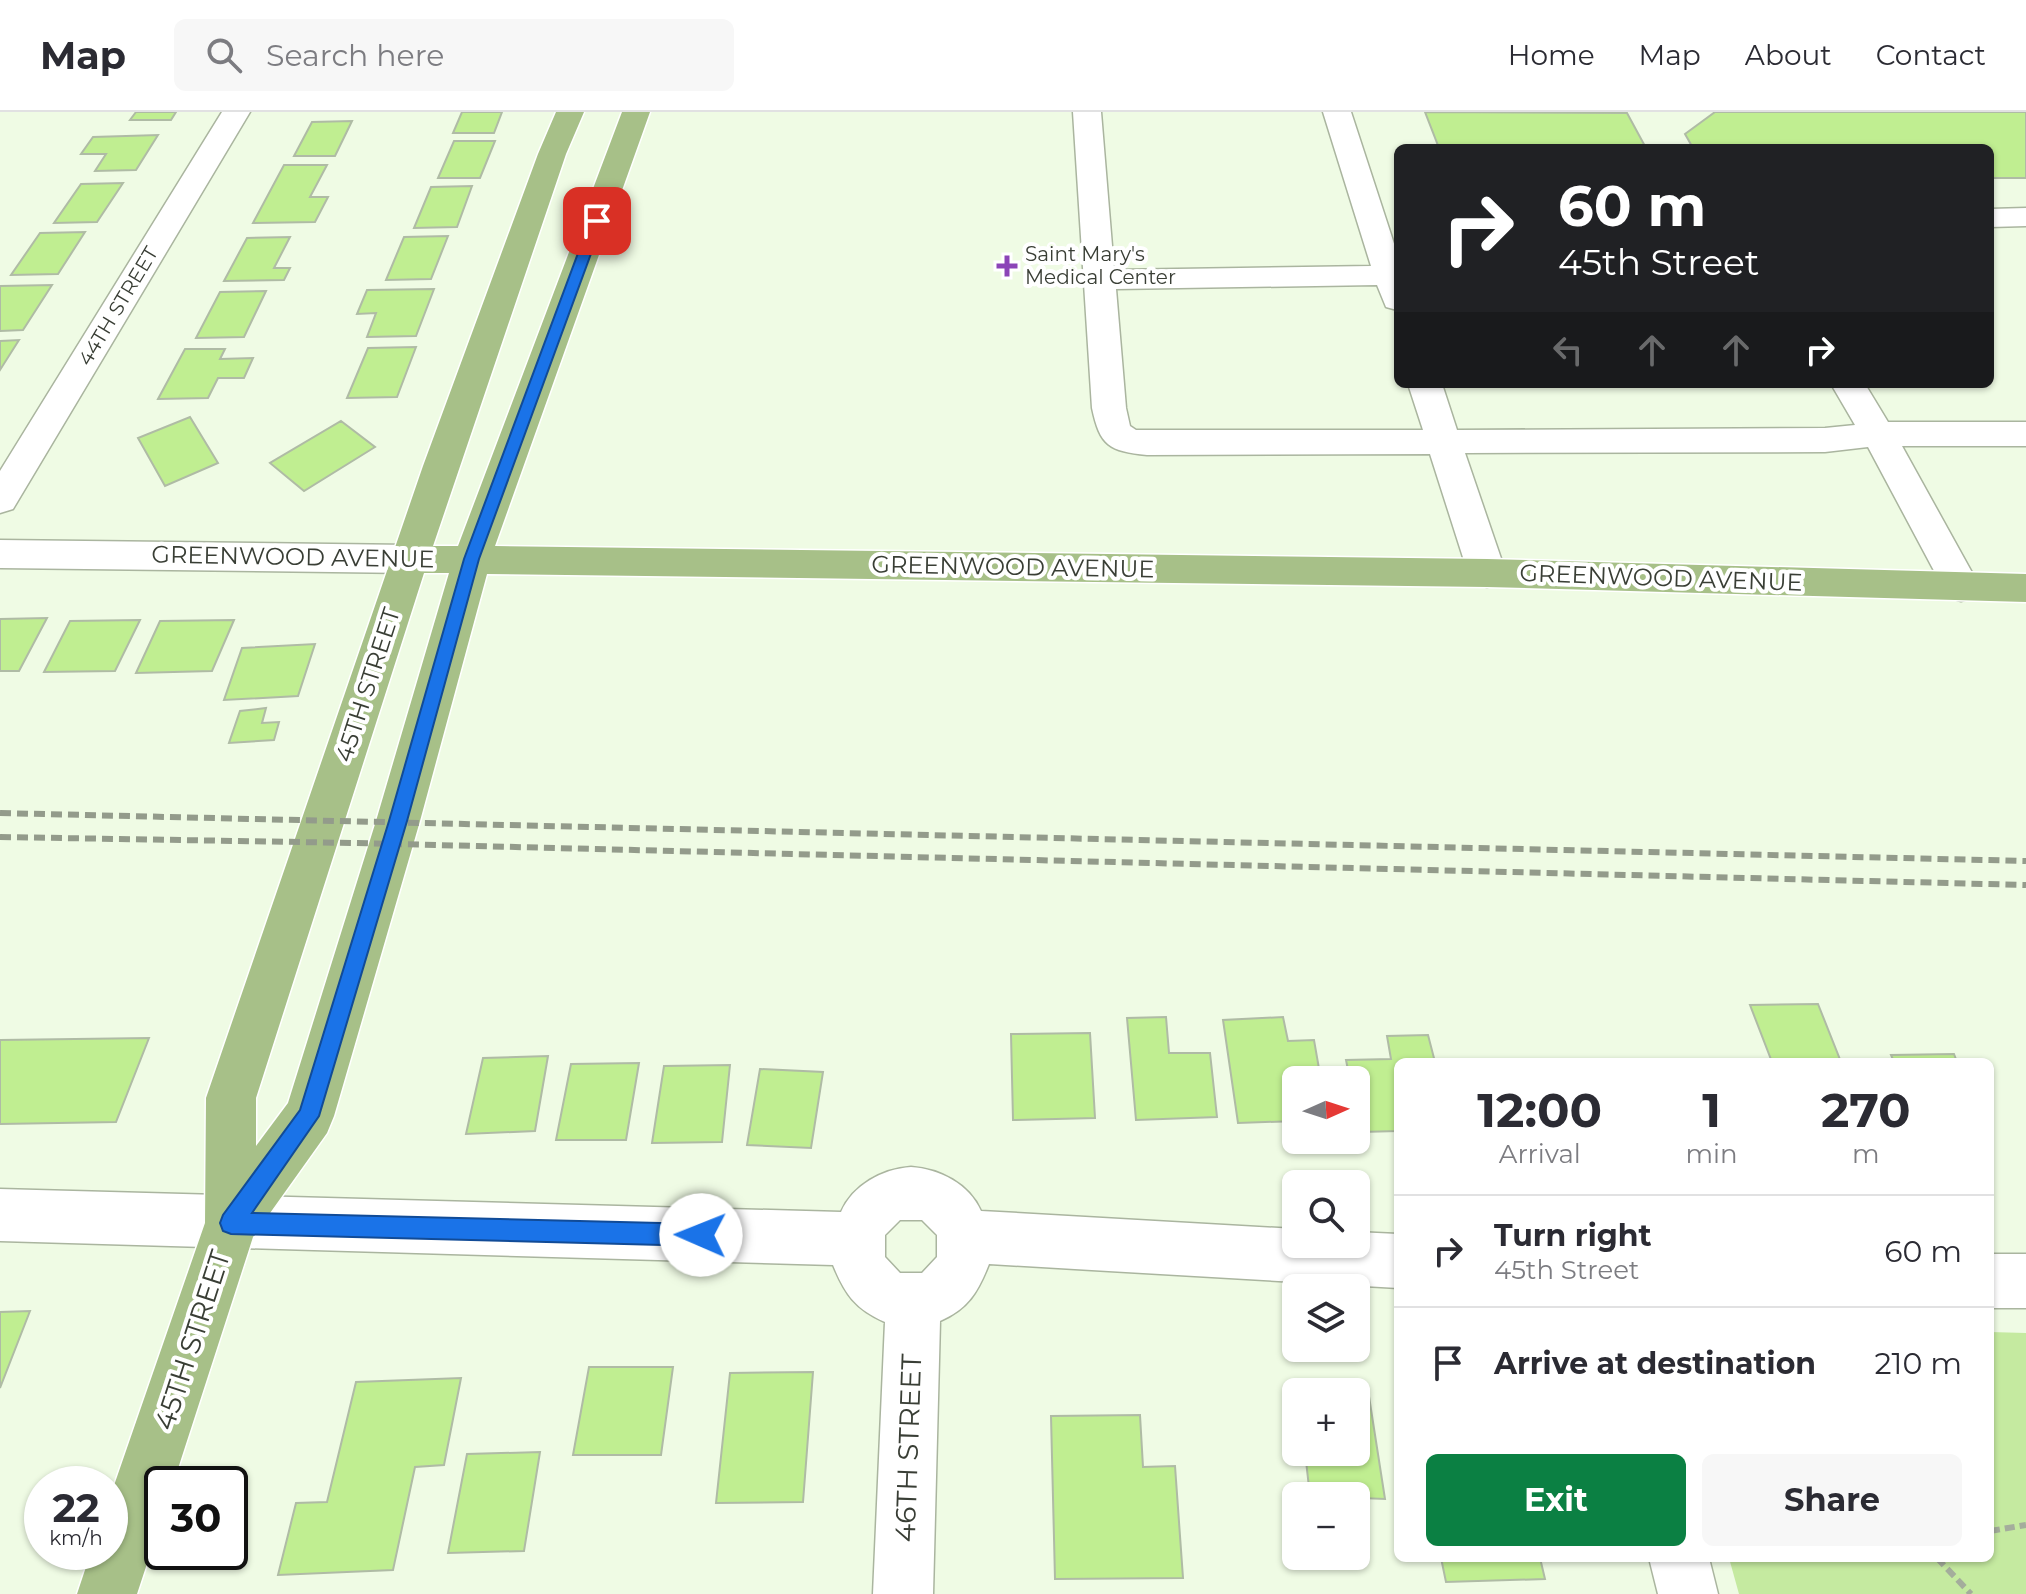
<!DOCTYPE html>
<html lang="en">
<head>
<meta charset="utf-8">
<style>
	body { margin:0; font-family:Montserrat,sans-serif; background:#f7f7f7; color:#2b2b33; height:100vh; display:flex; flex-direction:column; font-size:30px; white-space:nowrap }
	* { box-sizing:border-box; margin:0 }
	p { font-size:26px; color:#7c7c81 }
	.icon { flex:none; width:44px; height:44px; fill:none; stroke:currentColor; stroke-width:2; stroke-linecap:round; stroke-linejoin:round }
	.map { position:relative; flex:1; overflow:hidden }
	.sheet { position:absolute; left:1394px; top:946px; width:600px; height:504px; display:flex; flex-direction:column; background:#fff; border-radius:12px; box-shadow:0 2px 6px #0004 }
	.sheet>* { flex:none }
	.hud { position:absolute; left:1394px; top:32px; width:600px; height:244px; border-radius:12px; box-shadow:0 2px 6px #0004; background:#202124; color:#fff; overflow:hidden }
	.needle { width:52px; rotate:87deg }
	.controls { position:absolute; left:1282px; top:954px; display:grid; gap:16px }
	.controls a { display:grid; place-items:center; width:88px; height:88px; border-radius:12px; background:#fff; box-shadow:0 2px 6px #0004; font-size:40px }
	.speed { position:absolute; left:24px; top:1354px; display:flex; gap:16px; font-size:40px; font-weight:700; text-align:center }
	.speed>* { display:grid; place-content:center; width:104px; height:104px; border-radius:50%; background:#fff; box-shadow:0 2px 6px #0004; line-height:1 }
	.speed small { font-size:20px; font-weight:400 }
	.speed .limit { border:4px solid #111; border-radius:12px; background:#fff; color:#111 }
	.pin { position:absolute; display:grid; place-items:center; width:68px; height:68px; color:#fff; margin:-34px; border-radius:16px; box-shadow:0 4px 12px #0006 }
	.me { position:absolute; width:88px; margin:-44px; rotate:271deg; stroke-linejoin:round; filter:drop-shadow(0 0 6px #0008) }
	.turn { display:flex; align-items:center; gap:28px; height:168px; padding:0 32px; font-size:36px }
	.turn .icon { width:104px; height:104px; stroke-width:2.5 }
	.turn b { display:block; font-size:56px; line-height:68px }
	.lanes { display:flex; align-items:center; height:76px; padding:0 32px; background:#0003; justify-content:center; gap:40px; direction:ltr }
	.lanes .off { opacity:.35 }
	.eta { display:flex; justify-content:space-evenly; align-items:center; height:136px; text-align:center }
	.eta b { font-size:48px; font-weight:700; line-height:56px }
	.cta { display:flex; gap:16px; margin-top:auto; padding:16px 32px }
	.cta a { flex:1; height:92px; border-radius:12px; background:#0b8043; color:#fff; font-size:32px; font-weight:700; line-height:92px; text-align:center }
	.cta a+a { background:#f7f7f7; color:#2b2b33 }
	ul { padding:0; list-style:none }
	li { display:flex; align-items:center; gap:24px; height:112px; padding:0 32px; border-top:2px solid #e1e1e2 }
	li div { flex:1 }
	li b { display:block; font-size:30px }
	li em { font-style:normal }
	header { display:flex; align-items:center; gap:48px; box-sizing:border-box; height:112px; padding:0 40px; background:#fff; border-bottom:2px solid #e1e1e2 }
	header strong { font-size:38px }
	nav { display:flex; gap:44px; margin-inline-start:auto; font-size:28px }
	.search { width:560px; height:72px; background:#f7f7f7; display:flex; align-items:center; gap:20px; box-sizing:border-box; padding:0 28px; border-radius:12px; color:#7c7c81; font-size:30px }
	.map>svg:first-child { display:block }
	.green { fill:#c5eaa0 }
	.building { fill:#c0ee91; stroke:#afbba5; stroke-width:2 }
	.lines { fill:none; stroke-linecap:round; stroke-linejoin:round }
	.minor-casing { stroke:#aab59f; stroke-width:3 }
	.major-casing { stroke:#fff; stroke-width:3 }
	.path { stroke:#a4ad9c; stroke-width:6; stroke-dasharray:10 5; stroke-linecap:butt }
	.minor { fill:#fff; fill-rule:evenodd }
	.major { fill:#a7c088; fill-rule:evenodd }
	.rail { stroke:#939b8b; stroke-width:6; stroke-dasharray:11 6; stroke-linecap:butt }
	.route { fill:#1a73e8; stroke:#114b97; stroke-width:2 }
	.poi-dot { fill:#8b44b7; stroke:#fff; stroke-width:3 }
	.labels { text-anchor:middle; stroke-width:8; stroke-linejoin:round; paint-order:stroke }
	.far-poi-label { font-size:20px; fill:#393e35; stroke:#fff; text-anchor:start }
	.far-street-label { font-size:20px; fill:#393e35; stroke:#fff }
	.street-label { font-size:24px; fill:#393e35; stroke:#fff }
	.near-street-label { font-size:28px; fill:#393e35; stroke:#fff }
</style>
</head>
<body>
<header>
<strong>Map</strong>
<div class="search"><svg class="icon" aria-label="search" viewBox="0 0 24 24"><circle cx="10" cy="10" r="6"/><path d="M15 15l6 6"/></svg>Search here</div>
<nav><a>Home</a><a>Map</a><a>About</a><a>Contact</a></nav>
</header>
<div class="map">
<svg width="2026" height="1482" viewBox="0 0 2026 1482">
	<rect width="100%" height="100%" fill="#effbe4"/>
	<path class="green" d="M1990 1220 2026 1221V1482H1739L1729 1446H1990Z"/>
	<path class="building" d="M136 0H176L171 8H130Z
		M462 0H502L494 21H453Z
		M1425 0 1627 1 1646 36H1439Z
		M1715 0H2026V66H1990V36H1693L1685 22Z
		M352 9 335 44H294L312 10Z
		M158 23 136 58 95 59 106 42H81L93 25Z
		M454 29H495L480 66H438Z
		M284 53H327L310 85H328L315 110 253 111Z
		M123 71 97 110 54 111 81 72Z
		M472 74 457 115 414 116 431 75Z
		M85 120 58 162 11 163 40 121Z
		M448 124 431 167 386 168 404 125Z
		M290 125 274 156H290L284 168 224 169 247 126Z
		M52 173 23 218 0 219V174Z
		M434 177 416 224 367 225 376 201 357 202 367 178Z
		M266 179 244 225 196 226 220 180Z
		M19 228 0 258V229Z
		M416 235 397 285 347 286 368 236Z
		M185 237H225L220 247 253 246 244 266H218L208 286 158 287Z
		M190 305 218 351 165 374 138 326Z
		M341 309 375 335 304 379 270 351Z
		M47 506 19 559H0V507Z
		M140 508 115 559 44 560 70 509Z
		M234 508 212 559 136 561 160 509Z
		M315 532 298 584 224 588 242 536Z
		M266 596 262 611 279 610 274 628 229 631 240 599Z
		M1818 892 1841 950H1772L1750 893Z
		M1166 905 1169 941H1210L1217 1005 1136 1008 1127 906Z
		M1283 905 1288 929 1314 928 1321 968H1296V1009L1238 1011 1223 908Z
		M1090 921 1095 1006 1013 1008 1011 922Z
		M1428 923 1435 950H1398V1019L1361 1020 1356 997V968H1350L1346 948 1391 947 1387 924Z
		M149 926 116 1010 0 1012V928Z
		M1954 942 1957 950H1894L1891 943Z
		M548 944 535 1019 466 1022 483 946Z
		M639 951 626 1028H556L571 952Z
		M730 953 722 1030 652 1031 664 954Z
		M760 957 823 960 811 1036 747 1033Z
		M30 1199 0 1276V1200Z
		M589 1255H673L661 1343H573Z
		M813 1260 803 1390 716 1391 730 1261Z
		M461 1266 444 1353 415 1355 393 1458 278 1463 296 1391 327 1390 356 1270Z
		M1368 1278 1385 1387 1310 1384 1305 1340H1356V1280L1297 1279Z
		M1140 1303 1143 1355 1175 1354 1183 1466 1055 1467 1051 1304Z
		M540 1340 524 1439 448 1441 467 1342Z
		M1441 1446H1540L1545 1467 1446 1470Z"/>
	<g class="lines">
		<defs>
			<path id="minor" d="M222 0H250L13 397 0 401V359Z
				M1073 0H1101L1114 158 1371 154 1323 0H1351L1398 144 1397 198 1386 195 1377 173 1116 177 1126 296 1130 314 1136 318H1423L1408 272H1442L1457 318 1825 316 1855 313 1831 272H1865L1888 310H2026V334H1902L1980 475 1974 485 1961 489 1948 485 1868 335 1825 340 1465 341 1506 461 1500 471 1487 475 1474 471 1468 461 1430 342 1147 343C1109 339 1100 334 1092 296Z
				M2026 96V114L1990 115V97Z
				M0 428 410 433 423 437 429 447 423 457 410 461 0 456Z
				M911 1055C940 1057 969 1072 981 1099L1296 1117V1132H1356V1120L1398 1122V1176L989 1152C978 1180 968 1197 940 1209L933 1482H873L885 1210C855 1197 845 1182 833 1153L0 1129V1077L841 1100C853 1073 882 1057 911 1055ZM900 1108H922L937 1123V1145L922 1161H900L885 1145V1123Z
				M1990 1142H2026V1196H1990Z
				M1649 1446H1709L1718 1482H1658Z"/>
			<path id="major" d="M556 0H584L566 42 433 434H458L622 0H650L495 434 1487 447 2026 462V490L1487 475 487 462 420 709 334 1004 327 1021 253 1125 173 1372H162V1406L137 1482H77L91 1440H110V1385L205 1111 206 986 423 354 538 42ZM424 461H449L376 709 288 991 256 1034V986Z"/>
		</defs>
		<use href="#minor" class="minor-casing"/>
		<use href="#major" class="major-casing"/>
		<path class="path" d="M1990 1419 2026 1413
			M1937 1446 1971 1482"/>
		<use href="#minor" class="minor"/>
		<use href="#major" class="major"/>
		<path class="rail" d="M0 701 2026 749
			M0 725 356 731 2026 773"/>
	</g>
	<path class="route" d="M597 105 603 109 479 447 407 709 319 1004 252 1101 701 1112 708 1115 712 1123 708 1130 701 1134 231 1122 223 1119 220 1111 223 1103 300 998 389 709 464 447 590 109Z"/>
	<path class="poi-dot" d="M1003 142h8v8h8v8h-8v8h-8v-8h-8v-8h8z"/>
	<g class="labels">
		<g class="far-poi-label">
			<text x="1025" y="149">Saint Mary's<tspan x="1025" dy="23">Medical Center</tspan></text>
		</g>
		<g class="far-street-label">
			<text transform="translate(118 194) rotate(-59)" y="7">44TH STREET</text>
		</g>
		<g class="street-label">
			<text transform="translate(293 445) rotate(1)" y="8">GREENWOOD AVENUE</text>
			<text transform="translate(1013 455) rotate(1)" y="8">GREENWOOD AVENUE</text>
			<text transform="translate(1661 466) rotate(2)" y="8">GREENWOOD AVENUE</text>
			<text transform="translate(368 573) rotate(-72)" y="8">45TH STREET</text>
		</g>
		<g class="near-street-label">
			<text transform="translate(192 1228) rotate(-72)" y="10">45TH STREET</text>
			<text transform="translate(908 1336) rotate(-88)" y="10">46TH STREET</text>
		</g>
	</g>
</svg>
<div class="controls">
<a><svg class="needle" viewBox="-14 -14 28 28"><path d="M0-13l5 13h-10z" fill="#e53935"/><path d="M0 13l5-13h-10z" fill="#7c7c81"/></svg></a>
<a><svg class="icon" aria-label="search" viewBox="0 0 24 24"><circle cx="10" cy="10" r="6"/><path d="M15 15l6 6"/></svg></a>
<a><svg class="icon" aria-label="layers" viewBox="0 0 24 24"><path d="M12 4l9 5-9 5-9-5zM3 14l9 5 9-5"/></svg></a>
<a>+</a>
<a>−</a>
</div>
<div class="speed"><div>22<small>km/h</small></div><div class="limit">30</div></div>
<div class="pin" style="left:597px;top:109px;background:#d93025"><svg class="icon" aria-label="arrive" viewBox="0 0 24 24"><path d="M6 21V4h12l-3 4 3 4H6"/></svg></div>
<svg class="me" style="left:701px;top:1123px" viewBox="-20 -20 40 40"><circle r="19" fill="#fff"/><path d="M0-13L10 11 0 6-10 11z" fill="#1a73e8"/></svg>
<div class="hud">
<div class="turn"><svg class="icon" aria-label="right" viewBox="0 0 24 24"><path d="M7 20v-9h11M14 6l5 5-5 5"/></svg><div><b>60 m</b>45th Street</div></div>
<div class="lanes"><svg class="icon off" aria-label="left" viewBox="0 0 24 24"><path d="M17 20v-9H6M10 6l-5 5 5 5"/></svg><svg class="icon off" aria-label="ahead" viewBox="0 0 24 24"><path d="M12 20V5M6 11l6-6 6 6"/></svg><svg class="icon off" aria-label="ahead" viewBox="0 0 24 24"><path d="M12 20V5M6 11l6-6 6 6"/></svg><svg class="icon" aria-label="right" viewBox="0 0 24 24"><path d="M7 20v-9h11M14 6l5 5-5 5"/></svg></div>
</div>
<section class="sheet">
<div class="eta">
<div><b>12:00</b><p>Arrival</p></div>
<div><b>1</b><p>min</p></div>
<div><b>270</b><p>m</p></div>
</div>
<ul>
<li><svg class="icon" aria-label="right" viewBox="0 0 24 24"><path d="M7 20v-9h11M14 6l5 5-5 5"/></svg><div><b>Turn right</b><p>45th Street</p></div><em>60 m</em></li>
<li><svg class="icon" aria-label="arrive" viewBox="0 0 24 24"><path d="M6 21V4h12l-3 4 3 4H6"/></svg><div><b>Arrive at destination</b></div><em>210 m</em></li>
</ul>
<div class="cta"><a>Exit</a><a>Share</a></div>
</section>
</div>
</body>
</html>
